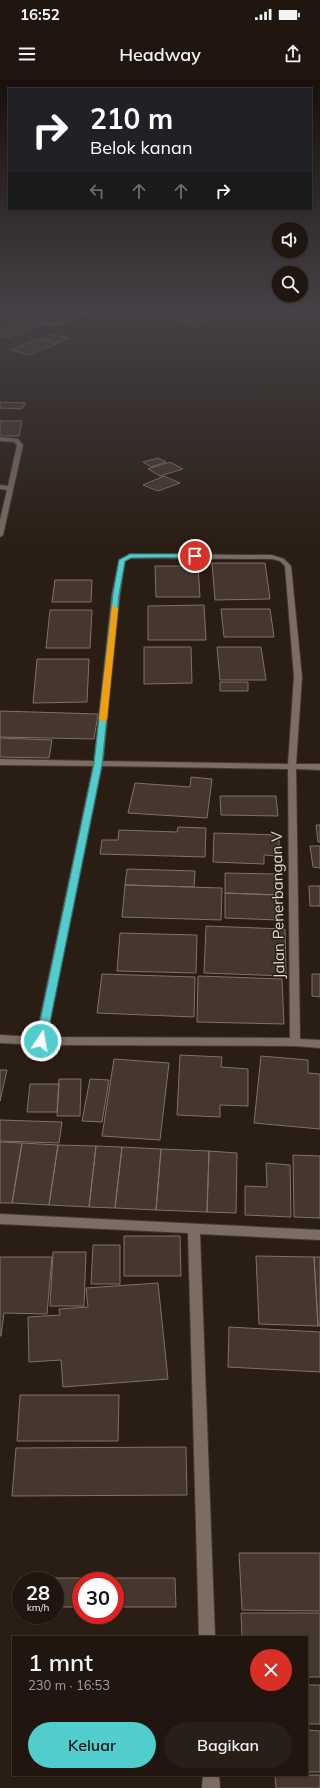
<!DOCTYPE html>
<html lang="id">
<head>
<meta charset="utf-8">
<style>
	body { margin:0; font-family:Mulish,sans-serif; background:#281f18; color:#f1f3f6; height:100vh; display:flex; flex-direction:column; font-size:15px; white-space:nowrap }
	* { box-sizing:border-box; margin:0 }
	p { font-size:13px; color:#a29f9e }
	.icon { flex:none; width:22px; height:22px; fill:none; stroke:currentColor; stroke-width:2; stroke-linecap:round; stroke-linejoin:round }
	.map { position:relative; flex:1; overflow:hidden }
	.details { position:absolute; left:12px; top:1556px; width:296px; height:140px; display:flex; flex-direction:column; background:#20160f; border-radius:0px; box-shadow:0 1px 3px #0004,0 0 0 1px #3d352f }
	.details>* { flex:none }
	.top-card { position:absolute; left:8px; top:8px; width:304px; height:122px; border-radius:0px; box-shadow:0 1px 3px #0004,0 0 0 1px #3d352f; background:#202124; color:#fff; overflow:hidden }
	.fabs { position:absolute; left:272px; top:142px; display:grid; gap:8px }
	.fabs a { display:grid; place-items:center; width:36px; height:36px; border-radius:50%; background:#20160f; box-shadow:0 1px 3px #0004,0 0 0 1px #3d352f; font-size:20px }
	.speed { position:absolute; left:12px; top:1492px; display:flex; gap:8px; font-size:20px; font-weight:700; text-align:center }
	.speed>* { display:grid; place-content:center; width:52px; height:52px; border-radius:50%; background:#20160f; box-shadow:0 1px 3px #0004,0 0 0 1px #3d352f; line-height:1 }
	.speed small { font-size:10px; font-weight:400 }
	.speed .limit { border:6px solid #d22; background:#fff; color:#111 }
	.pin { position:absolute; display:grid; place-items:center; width:34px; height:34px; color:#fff; margin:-17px; border:2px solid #fff; border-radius:50%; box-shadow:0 1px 4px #0007 }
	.me { position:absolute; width:44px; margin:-22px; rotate:12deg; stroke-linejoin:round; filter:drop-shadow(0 0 3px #0008) }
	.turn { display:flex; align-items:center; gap:14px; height:84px; padding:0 16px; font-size:18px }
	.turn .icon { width:52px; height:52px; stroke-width:2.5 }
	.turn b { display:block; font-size:28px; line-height:34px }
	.lanes { display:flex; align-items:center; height:38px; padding:0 16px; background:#0003; justify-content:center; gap:20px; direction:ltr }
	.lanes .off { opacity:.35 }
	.round { display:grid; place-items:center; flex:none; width:42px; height:42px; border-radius:21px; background:#281f18 }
	.head { display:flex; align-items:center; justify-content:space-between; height:68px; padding:0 16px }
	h1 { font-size:24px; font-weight:600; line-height:30px }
	.primary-button { display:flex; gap:8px; margin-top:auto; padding:8px 16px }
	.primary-button a { flex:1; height:46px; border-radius:24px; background:#52cdce; color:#111; font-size:16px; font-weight:600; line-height:46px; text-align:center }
	.primary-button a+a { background:#281f18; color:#f1f3f6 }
	.status { display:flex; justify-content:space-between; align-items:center; height:28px; padding:0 20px; background:#20160f; direction:ltr }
	.status svg { height:11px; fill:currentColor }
	header { display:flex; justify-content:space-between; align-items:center; height:52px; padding:0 16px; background:#20160f; font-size:18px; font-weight:600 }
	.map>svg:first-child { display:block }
	.building { fill:#45372e; stroke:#817166 }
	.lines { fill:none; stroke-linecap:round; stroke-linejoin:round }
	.minor-casing { stroke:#443934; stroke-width:2 }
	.minor { fill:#7c6c61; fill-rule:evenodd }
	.route { fill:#52cdce; stroke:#358586 }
	.slow { fill:#f59e0b }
	.labels { text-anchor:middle; stroke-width:3; stroke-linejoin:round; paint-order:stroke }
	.street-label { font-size:15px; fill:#e3d9d4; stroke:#2a1d14 }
</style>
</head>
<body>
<div class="status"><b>16:52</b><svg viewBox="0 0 49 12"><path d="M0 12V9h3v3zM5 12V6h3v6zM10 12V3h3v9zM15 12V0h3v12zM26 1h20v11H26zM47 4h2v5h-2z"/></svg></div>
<header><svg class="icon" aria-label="menu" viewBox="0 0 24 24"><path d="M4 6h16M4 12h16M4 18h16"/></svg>Headway<svg class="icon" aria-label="share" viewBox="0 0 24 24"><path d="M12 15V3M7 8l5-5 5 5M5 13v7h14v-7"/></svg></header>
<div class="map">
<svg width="320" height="1708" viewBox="0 0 320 1708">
	<rect width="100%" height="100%" fill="#2a1d14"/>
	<path class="building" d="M31 229H49L39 234 26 231Z
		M50 229H68L53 236 40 234Z
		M70 229H86L65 239 53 237Z
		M189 238 206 242 196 246 180 242Z
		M23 240 42 245 8 258 0 256V249Z
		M52 254 69 258 57 263 41 258Z
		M38 259 57 264 29 275 10 270Z
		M0 322 26 323 22 329 0 328Z
		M0 341H22L19 356H0Z
		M158 378 166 382 151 387 143 382Z
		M170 382 183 389 160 396 148 389Z
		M164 396 180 403 158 411 143 405Z
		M212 483H265L270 519 215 520Z
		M155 486H198L200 517H156Z
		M55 500H92L91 522H52Z
		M204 525 206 560H148V526Z
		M221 529H270L274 557H224Z
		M50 530H92L90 568H46Z
		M144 567H191L192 603 144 604Z
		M217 567H261L266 600H220Z
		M37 579H89L87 622 33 623Z
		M220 602H248V611H220Z
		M0 631 98 634 94 659 0 657Z
		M0 658 52 660 49 678 0 677Z
		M191 697 212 699 207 738 128 733 135 703 190 707Z
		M220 716H276L278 736 221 735Z
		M316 745H320V762H318Z
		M178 747 206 748 205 777 100 774 102 760H118L119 750 177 752Z
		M214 753 279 755V776L264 775V784L213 782Z
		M310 766H320V788L313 787Z
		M127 789 195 791 194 807 125 805Z
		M225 793 277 794 278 815 225 813Z
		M125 805 222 808 221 840 122 837Z
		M309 806H320V826H310Z
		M225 813 278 815 279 840 225 838Z
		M206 846 285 849 286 896 204 893Z
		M120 853 197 855 196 893 117 891Z
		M102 894 195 897 194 937 97 933Z
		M312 894H320V917L312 916Z
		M198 896 282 899 284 944 197 942Z
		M180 975 222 977 221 987 248 989V1026L220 1025V1037L177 1035Z
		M261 976 308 980V993L320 994V1049L254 1043Z
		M114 979 169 983 160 1060 102 1056Z
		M0 990H7L0 1021Z
		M59 999H81L80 1036H57Z
		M90 999 109 1000 102 1042 82 1041Z
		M30 1004H59L57 1032H27Z
		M0 1040 62 1042 59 1063 0 1061Z
		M0 1062 22 1063 12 1123H0Z
		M22 1063 58 1065 49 1125 12 1123Z
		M58 1065 96 1066 89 1127 49 1125Z
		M96 1066 122 1067 115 1128 89 1127Z
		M122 1067 161 1069 156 1130 115 1128Z
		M161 1069 209 1071 207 1132 156 1130Z
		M209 1071 237 1073 236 1133 207 1132Z
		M293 1075 320 1076V1138L294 1137Z
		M266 1083 290 1085 291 1137 245 1135V1106L267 1107Z
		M124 1156H180L181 1196H124Z
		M93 1165H120V1204H91Z
		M53 1172H86L84 1226H50Z
		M256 1176 314 1177 318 1246 259 1244Z
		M0 1177H52L47 1234 4 1233 1 1256H0Z
		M314 1177H320V1246H318Z
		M158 1203 168 1299 63 1307 61 1280 29 1282 28 1237 60 1235 59 1229 88 1227 86 1208Z
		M229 1247 320 1252V1292L228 1287Z
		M20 1315H119L118 1361H17Z
		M186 1367 187 1415 12 1416 16 1368Z
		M239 1473H320V1531L242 1530Z
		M20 1498H175L176 1527H115V1501H81V1527H55V1501H21V1528H17Z
		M241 1533H320V1597H307V1557H242Z
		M307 1605H320V1644H307Z
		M307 1650 320 1651V1692H307Z
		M275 1695H320V1708H276Z"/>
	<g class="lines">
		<defs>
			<path id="minor" d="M91 229H97L59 245H48L0 232V230L48 243H58Z
				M0 357 18 359 23 365 3 455 0 457V440L7 410 0 409V405L8 406 17 365 14 362 0 361Z
				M130 474 272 475 284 479 291 486 302 597 296 684H320V690L296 689 300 959 320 960V968L295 966 41 965 0 963V955L36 957 93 686 0 685V679L94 681 112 514 119 480ZM131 478 272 479 280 481 285 486 294 597 288 684 103 681 120 514 125 481ZM102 686 288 689 290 958 47 957Z
				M0 1134 320 1150V1160L200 1154 215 1557H199L188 1153 0 1144Z
				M203 1695H219L220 1708H202Z"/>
		</defs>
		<use href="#minor" class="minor-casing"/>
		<use href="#minor" class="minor"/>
	</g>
	<linearGradient id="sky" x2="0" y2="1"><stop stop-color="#17100b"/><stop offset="0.49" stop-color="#444045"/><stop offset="1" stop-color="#444045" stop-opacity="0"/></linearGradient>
	<rect width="320" height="468" fill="url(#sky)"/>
	<path class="route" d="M195 474 198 476 197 477 131 478 125 481 119 514 102 684 46 961 41 965 38 964 36 961 94 684 113 514 119 480 130 474Z"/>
	<path class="slow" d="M112 526 118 528 107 639 103 642 99 639Z"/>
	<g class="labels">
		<g class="street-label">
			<text transform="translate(278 825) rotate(-91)" y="5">Jalan Penerbangan V</text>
		</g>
	</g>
</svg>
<div class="fabs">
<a><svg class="icon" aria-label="sound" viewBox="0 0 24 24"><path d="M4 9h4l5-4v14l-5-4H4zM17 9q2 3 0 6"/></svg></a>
<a><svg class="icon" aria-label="search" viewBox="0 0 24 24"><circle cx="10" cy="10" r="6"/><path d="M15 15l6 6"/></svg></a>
</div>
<div class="speed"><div>28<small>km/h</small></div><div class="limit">30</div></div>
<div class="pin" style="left:195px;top:476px;background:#d93025"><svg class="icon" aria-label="arrive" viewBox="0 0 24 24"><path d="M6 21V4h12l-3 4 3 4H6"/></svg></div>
<svg class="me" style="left:41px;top:961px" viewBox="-20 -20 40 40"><circle r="17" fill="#52cdce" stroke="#fff" stroke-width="3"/><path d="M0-11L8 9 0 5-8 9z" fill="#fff"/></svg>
<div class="top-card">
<div class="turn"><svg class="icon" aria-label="right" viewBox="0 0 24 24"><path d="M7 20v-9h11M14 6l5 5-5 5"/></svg><div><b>210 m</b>Belok kanan</div></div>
<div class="lanes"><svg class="icon off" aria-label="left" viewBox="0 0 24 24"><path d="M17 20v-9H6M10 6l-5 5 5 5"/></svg><svg class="icon off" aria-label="ahead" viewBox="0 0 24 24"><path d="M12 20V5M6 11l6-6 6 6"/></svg><svg class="icon off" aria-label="ahead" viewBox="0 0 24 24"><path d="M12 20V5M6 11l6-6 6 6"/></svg><svg class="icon" aria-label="right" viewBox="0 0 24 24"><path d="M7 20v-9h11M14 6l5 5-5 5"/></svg></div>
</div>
<section class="details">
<div class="head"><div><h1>1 mnt</h1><p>230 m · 16:53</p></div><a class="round" style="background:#d93025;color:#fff"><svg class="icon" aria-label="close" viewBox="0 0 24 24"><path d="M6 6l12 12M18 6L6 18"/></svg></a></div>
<div class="primary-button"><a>Keluar</a><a>Bagikan</a></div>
</section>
</div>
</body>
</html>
